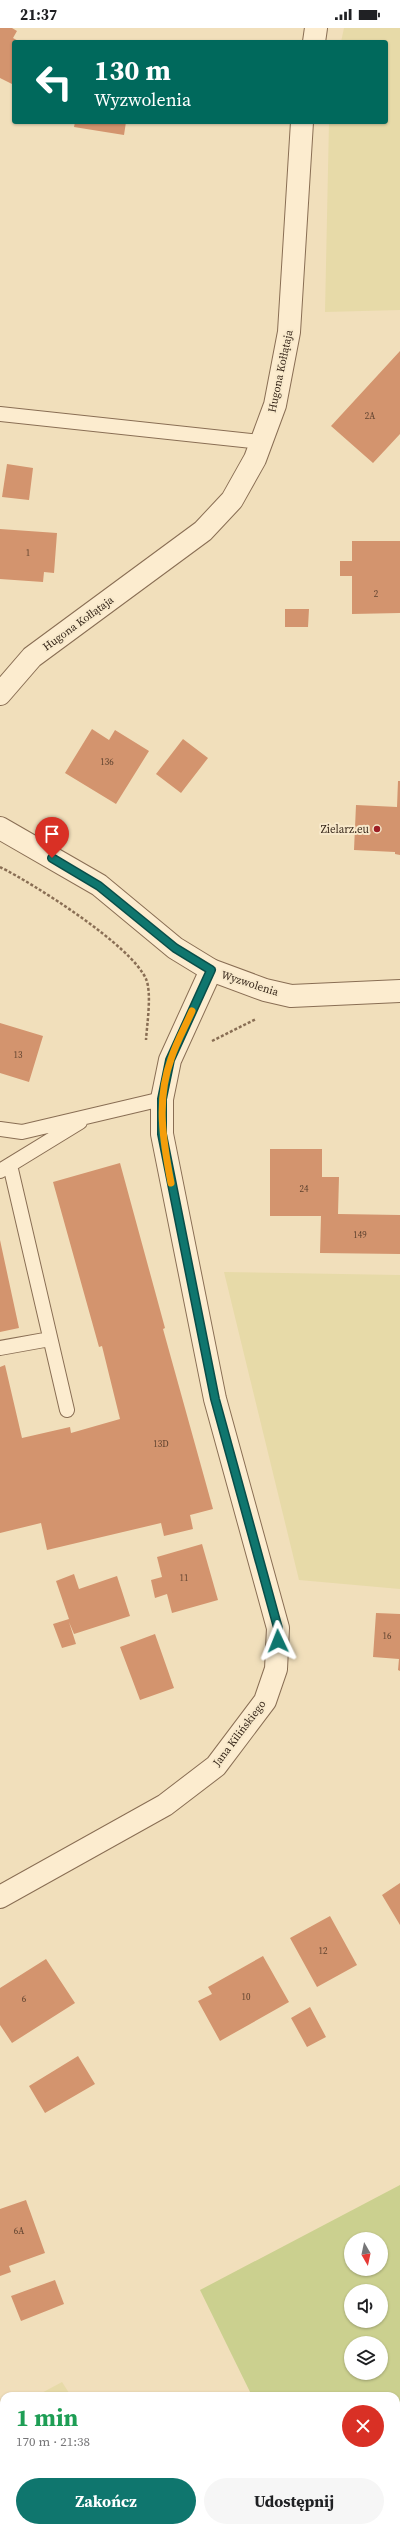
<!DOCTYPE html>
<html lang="pl">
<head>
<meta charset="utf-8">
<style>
	body { margin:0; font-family:"Source Serif 4",serif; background:#f6f6f6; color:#202124; height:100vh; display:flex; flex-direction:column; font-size:15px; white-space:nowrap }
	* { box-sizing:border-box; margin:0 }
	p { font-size:13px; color:#757577 }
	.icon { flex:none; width:22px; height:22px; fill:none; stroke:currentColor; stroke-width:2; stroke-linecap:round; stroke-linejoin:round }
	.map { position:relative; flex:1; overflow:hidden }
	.drawer { position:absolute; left:0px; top:2364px; width:400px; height:140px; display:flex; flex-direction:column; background:#fff; border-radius:12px 12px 0 0; box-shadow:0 1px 3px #0004 }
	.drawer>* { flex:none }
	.hud { position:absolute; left:12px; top:12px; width:376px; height:84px; border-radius:4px; box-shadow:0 1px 3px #0004; background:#00695c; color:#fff; overflow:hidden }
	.needle { width:26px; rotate:171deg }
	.buttons { position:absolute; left:344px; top:2204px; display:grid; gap:8px }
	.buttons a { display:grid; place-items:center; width:44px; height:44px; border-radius:50%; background:#fff; box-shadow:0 1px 3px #0004; font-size:20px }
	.pin { position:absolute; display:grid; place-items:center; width:34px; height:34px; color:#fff; margin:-41px -17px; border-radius:50% 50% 50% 0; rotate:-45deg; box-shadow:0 0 4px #0007 }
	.pin .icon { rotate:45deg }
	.me { position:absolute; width:44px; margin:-22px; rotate:358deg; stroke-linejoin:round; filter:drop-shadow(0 0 3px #0008) }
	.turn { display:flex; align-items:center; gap:14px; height:84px; padding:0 16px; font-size:18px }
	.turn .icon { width:52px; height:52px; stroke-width:2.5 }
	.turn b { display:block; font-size:28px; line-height:34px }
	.round { display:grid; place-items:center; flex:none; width:42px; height:42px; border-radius:21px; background:#f6f6f6 }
	.summary { display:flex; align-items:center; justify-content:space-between; height:68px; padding:0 16px }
	h1 { font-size:24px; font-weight:700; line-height:30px; color:#1e9e55 }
	.primary-button { display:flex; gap:8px; margin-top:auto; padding:8px 16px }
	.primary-button a { flex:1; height:46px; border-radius:24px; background:#0f766e; color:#fff; font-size:16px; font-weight:700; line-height:46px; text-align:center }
	.primary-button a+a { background:#f6f6f6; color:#202124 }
	.status { display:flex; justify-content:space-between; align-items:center; height:28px; padding:0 20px; background:#fff; direction:ltr }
	.status svg { height:11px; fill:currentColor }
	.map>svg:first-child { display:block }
	.farmland { fill:#e7daa8 }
	.green { fill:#cbd08f; fill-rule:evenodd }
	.building { fill:#d3946e }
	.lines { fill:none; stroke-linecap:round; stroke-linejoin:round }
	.service-casing { stroke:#896e54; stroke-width:16 }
	.minor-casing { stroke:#896e54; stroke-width:24 }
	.tertiary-casing { stroke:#896e54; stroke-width:24 }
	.path { stroke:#896e54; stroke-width:2.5; stroke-dasharray:3 2; stroke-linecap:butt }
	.service { stroke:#fceccf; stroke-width:14 }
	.minor { stroke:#fceccf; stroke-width:22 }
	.tertiary { stroke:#fceccf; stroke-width:22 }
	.route-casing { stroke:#0a4d48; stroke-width:10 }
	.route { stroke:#0f766e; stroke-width:7 }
	.slow { stroke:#f59e0b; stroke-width:7 }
	.poi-dot { fill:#9d1f25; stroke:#f8e9cb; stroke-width:1.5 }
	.labels { text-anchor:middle; stroke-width:4; stroke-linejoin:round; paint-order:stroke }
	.number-label { font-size:9px; fill:#5e422f }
	.street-label { font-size:11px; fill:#37271a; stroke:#f8e9cb }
	.poi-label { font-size:11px; fill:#37271a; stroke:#f8e9cb; text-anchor:end }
</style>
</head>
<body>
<div class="status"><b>21:37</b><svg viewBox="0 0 49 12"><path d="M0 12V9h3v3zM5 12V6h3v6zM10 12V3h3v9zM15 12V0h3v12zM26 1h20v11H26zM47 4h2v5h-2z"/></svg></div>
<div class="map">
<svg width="400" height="2504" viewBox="0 0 400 2504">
	<rect width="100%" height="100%" fill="#f1dfbb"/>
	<path class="farmland" d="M344 0H400V282L325 284 329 94H386V14H341Z
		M224 1244 400 1247V1561L299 1552Z
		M62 2354 71 2368H36Z
		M4 2386V2500H155L158 2504H0V2388Z"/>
	<path class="green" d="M400 2157V2503L319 2504 317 2500H396V2368H252L200 2262ZM351 2211H381V2241H351ZM351 2263H381V2293H351ZM351 2315H381V2345H351Z"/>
	<path class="building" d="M0 0H12L17 3 13 10 20 14H14V57L0 50Z
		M75 94H126L124 107 74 99Z
		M400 323V406L373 435 331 398Z
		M7 436 33 440 29 472 2 469Z
		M0 501 57 505 54 545 44 544 43 554 0 551Z
		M352 513H400V585L352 586V548H340V533H352Z
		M285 581H309L308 599H285Z
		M92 701 109 712 115 702 149 723 116 776 65 745Z
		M183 711 208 730 181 765 156 746Z
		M398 753H400V827L395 826V824L354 822 356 777 397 779Z
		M0 995 43 1008 29 1054 0 1045Z
		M270 1121H322V1149H339L338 1186 400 1187V1226L320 1225 321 1188H270Z
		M120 1135 165 1300 163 1301 213 1481 190 1487 193 1501 164 1508 161 1495 47 1522 41 1495 0 1505V1339L5 1337 22 1410 70 1399 71 1405 120 1391 102 1318 99 1319 53 1154Z
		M0 1212 19 1300 0 1304Z
		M202 1516 218 1572 172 1585 167 1566 155 1570 151 1552 162 1549 157 1529Z
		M74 1546 79 1561 117 1548 130 1588 74 1606 69 1594 76 1616 62 1620 53 1596 69 1591 56 1553Z
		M376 1585 400 1586V1643L398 1642 399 1631 373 1629Z
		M155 1606 174 1660 140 1672 120 1619Z
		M400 1855V1897L382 1867Z
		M330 1888 357 1937 317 1959 290 1910Z
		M263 1928 289 1974 220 2013 198 1973 212 1966 208 1959Z
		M46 1931 75 1975 12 2015 0 1997V1960Z
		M310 1979 326 2009 307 2019 291 1990Z
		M78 2028 95 2056 45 2085 29 2058Z
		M26 2172 45 2225 9 2238 11 2244 0 2248V2181Z
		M55 2252 64 2276 21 2293 11 2268Z"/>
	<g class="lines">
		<defs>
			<path id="service" d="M0 386 261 414
				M0 1101 22 1104 162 1071
				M10 1137 67 1382
				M0 1143 80 1094
				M0 1320 50 1311"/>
			<path id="minor" d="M314 14 316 0
				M0 666 32 629 203 503 232 472 255 431 275 377 289 304 302 94
				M0 1869 165 1777 216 1738 265 1673 276 1641 278 1600 215 1371 162 1106V1071L170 1032 211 942"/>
			<path id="tertiary" d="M0 800 99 857 175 920 211 942 265 962 291 968 400 963"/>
		</defs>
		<use href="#service" class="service-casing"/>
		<use href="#minor" class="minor-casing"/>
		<use href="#tertiary" class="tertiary-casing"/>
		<path class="path" d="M0 839C34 856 131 917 146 951 152 965 147 996 146 1012
			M212 1013 256 991"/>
		<use href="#service" class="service"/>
		<use href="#minor" class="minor"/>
		<use href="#tertiary" class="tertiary"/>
	</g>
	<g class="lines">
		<defs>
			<path id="route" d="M52 830 99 858 175 920 211 942 170 1032 162 1071V1106L215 1371 278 1600V1613"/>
		</defs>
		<use href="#route" class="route-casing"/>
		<use href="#route" class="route"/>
		<path class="slow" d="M171 1155C163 1113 156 1072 171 1031 176 1015 185 999 192 983"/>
	</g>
	<circle class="poi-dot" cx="377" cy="801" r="4"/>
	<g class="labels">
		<g class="number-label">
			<text x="370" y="391">2A</text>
			<text x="28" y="528">1</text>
			<text x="376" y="569">2</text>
			<text x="107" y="737">136</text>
			<text x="18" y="1030">13</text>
			<text x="304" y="1164">24</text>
			<text x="360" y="1210">149</text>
			<text x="161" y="1419">13D</text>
			<text x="184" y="1553">11</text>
			<text x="387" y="1611">16</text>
			<text x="323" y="1926">12</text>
			<text x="246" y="1972">10</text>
			<text x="24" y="1974">6</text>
			<text x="19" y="2206">6A</text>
		</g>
		<g class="street-label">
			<text transform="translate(280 343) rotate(-78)" y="4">Hugona Kołłątaja</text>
			<text transform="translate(78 595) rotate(-36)" y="4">Hugona Kołłątaja</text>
			<text transform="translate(250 955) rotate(18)" y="4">Wyzwolenia</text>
			<text transform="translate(239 1705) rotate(-53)" y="4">Jana Kilińskiego</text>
		</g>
		<g class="poi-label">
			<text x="369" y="805">Zielarz.eu</text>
		</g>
	</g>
</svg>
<div class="buttons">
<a><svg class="needle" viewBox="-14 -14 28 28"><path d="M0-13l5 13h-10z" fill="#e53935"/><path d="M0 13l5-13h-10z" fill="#757577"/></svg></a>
<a><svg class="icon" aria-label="sound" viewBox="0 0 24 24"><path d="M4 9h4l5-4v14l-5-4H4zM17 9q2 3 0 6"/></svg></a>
<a><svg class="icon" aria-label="layers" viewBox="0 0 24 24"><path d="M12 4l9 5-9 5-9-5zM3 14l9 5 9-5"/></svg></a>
</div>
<div class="pin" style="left:52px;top:830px;background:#d93025"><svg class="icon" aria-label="arrive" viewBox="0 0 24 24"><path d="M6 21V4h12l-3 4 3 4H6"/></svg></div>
<svg class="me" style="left:278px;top:1613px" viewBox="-20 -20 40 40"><path d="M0-17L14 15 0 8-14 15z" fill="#0f766e" stroke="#fff" stroke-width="4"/></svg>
<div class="hud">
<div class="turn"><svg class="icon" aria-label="left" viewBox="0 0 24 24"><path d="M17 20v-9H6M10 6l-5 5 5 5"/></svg><div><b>130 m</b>Wyzwolenia</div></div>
</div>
<section class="drawer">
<div class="summary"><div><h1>1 min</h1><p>170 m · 21:38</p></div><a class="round" style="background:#d93025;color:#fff"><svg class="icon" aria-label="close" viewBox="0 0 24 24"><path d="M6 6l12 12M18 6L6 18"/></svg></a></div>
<div class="primary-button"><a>Zakończ</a><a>Udostępnij</a></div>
</section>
</div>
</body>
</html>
